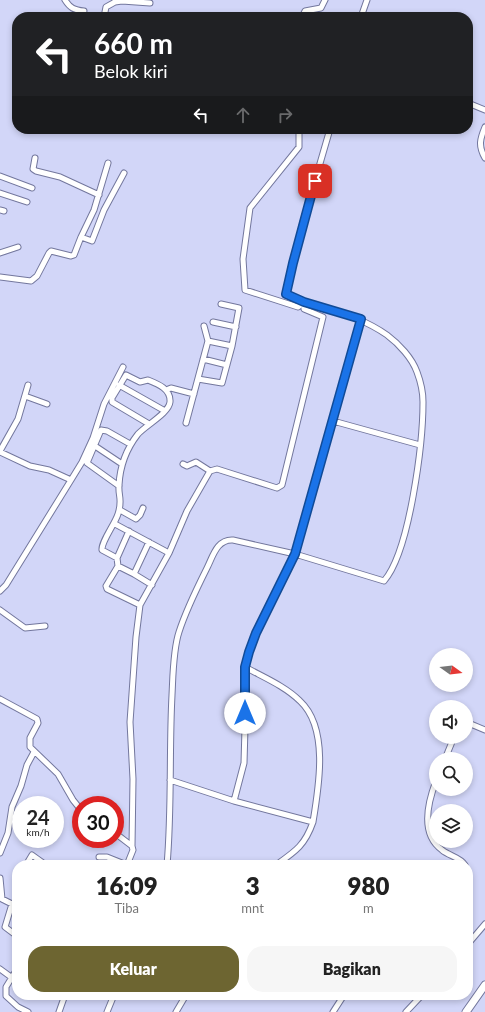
<!DOCTYPE html>
<html lang="id">
<head>
<meta charset="utf-8">
<style>
	body { margin:0; font-family:Lato,sans-serif; background:#f6f6f6; color:#222; height:100vh; display:flex; flex-direction:column; font-size:15px; white-space:nowrap }
	* { box-sizing:border-box; margin:0 }
	p { font-size:13px; color:#767676 }
	.icon { flex:none; width:22px; height:22px; fill:none; stroke:currentColor; stroke-width:2; stroke-linecap:round; stroke-linejoin:round }
	.map { position:relative; flex:1; overflow:hidden }
	.sheet { position:absolute; left:12px; top:860px; width:461px; height:140px; display:flex; flex-direction:column; background:#fff; border-radius:16px; box-shadow:0 2px 6px #0003 }
	.sheet>* { flex:none }
	.banner { position:absolute; left:12px; top:12px; width:461px; height:122px; border-radius:16px; box-shadow:0 2px 6px #0003; background:#202124; color:#fff; overflow:hidden }
	.needle { width:26px; rotate:105deg }
	.controls { position:absolute; left:429px; top:648px; display:grid; gap:8px }
	.controls a { display:grid; place-items:center; width:44px; height:44px; border-radius:50%; background:#fff; box-shadow:0 2px 6px #0003; font-size:20px }
	.speed { position:absolute; left:12px; top:796px; display:flex; gap:8px; font-size:20px; font-weight:700; text-align:center }
	.speed>* { display:grid; place-content:center; width:52px; height:52px; border-radius:50%; background:#fff; box-shadow:0 2px 6px #0003; line-height:1 }
	.speed small { font-size:10px; font-weight:400 }
	.speed .limit { border:6px solid #d22; background:#fff; color:#111 }
	.pin { position:absolute; display:grid; place-items:center; width:34px; height:34px; color:#fff; margin:-17px; border-radius:8px; box-shadow:0 2px 6px #0006 }
	.me { position:absolute; width:44px; margin:-22px; rotate:0deg; stroke-linejoin:round; filter:drop-shadow(0 0 3px #0008) }
	.turn { display:flex; align-items:center; gap:14px; height:84px; padding:0 16px; font-size:18px }
	.turn .icon { width:52px; height:52px; stroke-width:2.5 }
	.turn b { display:block; font-size:28px; line-height:34px }
	.lanes { display:flex; align-items:center; height:38px; padding:0 16px; background:#0003; justify-content:center; gap:20px; direction:ltr }
	.lanes .off { opacity:.35 }
	.eta { display:flex; justify-content:space-evenly; align-items:center; height:68px; text-align:center }
	.eta b { font-size:24px; font-weight:800; line-height:28px }
	.primary-button { display:flex; gap:8px; margin-top:auto; padding:8px 16px }
	.primary-button a { flex:1; height:46px; border-radius:16px; background:#6d6531; color:#fff; font-size:16px; font-weight:800; line-height:46px; text-align:center }
	.primary-button a+a { background:#f6f6f6; color:#222 }
	.map>svg:first-child { display:block }
	.lines { fill:none; stroke-linecap:round; stroke-linejoin:round }
	.minor-casing { stroke:#73779d; stroke-width:7 }
	.highway-casing { stroke:#73779d; stroke-width:9 }
	.minor { stroke:#fff; stroke-width:5 }
	.highway { stroke:#fff; stroke-width:7 }
	.route-casing { stroke:#114b97; stroke-width:10 }
	.route { stroke:#1a73e8; stroke-width:7 }
</style>
</head>
<body>
<div class="map">
<svg width="485" height="1012" viewBox="0 0 485 1012">
	<rect width="100%" height="100%" fill="#d2d6f8"/>
	<g class="lines">
		<defs>
			<path id="minor" d="M65 0C70 8 74 10 84 11
				M115 2 122 1 150 3
				M104 17 106 7 115 2V0
				M302 17 305 11 321 8 325 0
				M361 17 367 0
				M468 103 485 110
				M485 127C480 139 478 146 485 158
				M299 129V147L250 208 243 259 245 290 298 307 304 302
				M35 158 33 169 36 171 60 177 99 195
				M0 176 32 188
				M0 193 27 202
				M0 210 4 211
				M81 237 94 210 108 163
				M0 253 18 247
				M0 277 31 281 37 276 49 253 51 251 71 256 74 255 81 237 92 241 104 210 124 173
				M213 322 236 327
				M208 341 232 346
				M203 359 227 365
				M198 379 222 383 232 346 239 308 221 304
				M119 385 165 411
				M166 390 171 388 194 394
				M25 396 47 404
				M333 421 420 445
				M186 423 208 341 204 326
				M95 446 122 464
				M0 451 18 419 28 385
				M0 452 30 466 49 470 71 480 82 462 93 438 104 404 123 367
				M183 464 187 466 196 462 210 471
				M119 486 87 463 101 430 107 431 130 444
				M120 510 136 519 140 515 143 508
				M115 524 169 553
				M149 542 134 574 152 585
				M117 558 129 531
				M118 566 106 586 107 589 140 605
				M134 574 118 566 117 558 102 550C101 542 115 524 118 514 123 499 118 497 119 485 120 466 127 448 138 434 146 425 169 413 170 402 171 389 158 384 148 380L140 382 126 375 112 398V402L149 424
				M0 591 6 585 71 480
				M0 610 25 628 45 626
				M245 667C263 677 285 686 300 701 329 728 319 786 313 822
				M0 699 37 719 38 723 30 738V747L58 774 73 800 81 810
				M466 722 485 730
				M445 759 454 737
				M170 780 234 801
				M436 781C428 802 420 834 442 850 449 856 460 857 465 865
				M132 846 133 779 130 722 136 637 140 605 169 553 187 511 210 471 217 469 277 488 282 485 323 317 304 309V302
				M0 853 8 833 12 807 21 786 27 765 34 752
				M99 857H107L127 865 133 850 132 846 115 833
				M26 865 32 855 46 865
				M167 865C172 809 169 752 172 695 173 676 173 650 179 632 186 610 197 588 207 568 213 556 217 539 233 540L295 554 384 581C410 551 423 442 423 402 423 393 420 380 417 372 412 358 399 344 387 335 367 321 346 314 323 307 311 303 295 302 286 294L303 222 330 129
				M276 865C296 851 305 845 313 822L234 801 244 763 245 728V667L249 653 256 633 295 554 361 319
				M0 878 2 899 12 904 5 927 17 936
				M468 944 485 924
				M0 969 11 977
				M17 969 6 987V996L18 1007 28 1012
				M59 1012 65 995
				M107 1012 114 995
				M176 1012 186 995
				M333 1012 344 995
				M406 1012 422 995"/>
			<path id="highway" d="M466 1012 485 985"/>
		</defs>
		<use href="#minor" class="minor-casing"/>
		<use href="#highway" class="highway-casing"/>
		<use href="#minor" class="minor"/>
		<use href="#highway" class="highway"/>
	</g>
	<g class="lines">
		<defs>
			<path id="route" d="M245 713V667L249 652 256 633 295 554 361 319 304 302 286 294 293 263 315 181"/>
		</defs>
		<use href="#route" class="route-casing"/>
		<use href="#route" class="route"/>
	</g>
</svg>
<div class="controls">
<a><svg class="needle" viewBox="-14 -14 28 28"><path d="M0-13l5 13h-10z" fill="#e53935"/><path d="M0 13l5-13h-10z" fill="#767676"/></svg></a>
<a><svg class="icon" aria-label="sound" viewBox="0 0 24 24"><path d="M4 9h4l5-4v14l-5-4H4zM17 9q2 3 0 6"/></svg></a>
<a><svg class="icon" aria-label="search" viewBox="0 0 24 24"><circle cx="10" cy="10" r="6"/><path d="M15 15l6 6"/></svg></a>
<a><svg class="icon" aria-label="layers" viewBox="0 0 24 24"><path d="M12 4l9 5-9 5-9-5zM3 14l9 5 9-5"/></svg></a>
</div>
<div class="speed"><div>24<small>km/h</small></div><div class="limit">30</div></div>
<div class="pin" style="left:315px;top:181px;background:#d93025"><svg class="icon" aria-label="arrive" viewBox="0 0 24 24"><path d="M6 21V4h12l-3 4 3 4H6"/></svg></div>
<svg class="me" style="left:245px;top:713px" viewBox="-20 -20 40 40"><circle r="19" fill="#fff"/><path d="M0-13L10 11 0 6-10 11z" fill="#1a73e8"/></svg>
<div class="banner">
<div class="turn"><svg class="icon" aria-label="left" viewBox="0 0 24 24"><path d="M17 20v-9H6M10 6l-5 5 5 5"/></svg><div><b>660 m</b>Belok kiri</div></div>
<div class="lanes"><svg class="icon" aria-label="left" viewBox="0 0 24 24"><path d="M17 20v-9H6M10 6l-5 5 5 5"/></svg><svg class="icon off" aria-label="ahead" viewBox="0 0 24 24"><path d="M12 20V5M6 11l6-6 6 6"/></svg><svg class="icon off" aria-label="right" viewBox="0 0 24 24"><path d="M7 20v-9h11M14 6l5 5-5 5"/></svg></div>
</div>
<section class="sheet">
<div class="eta">
<div><b>16:09</b><p>Tiba</p></div>
<div><b>3</b><p>mnt</p></div>
<div><b>980</b><p>m</p></div>
</div>
<div class="primary-button"><a>Keluar</a><a>Bagikan</a></div>
</section>
</div>
</body>
</html>
